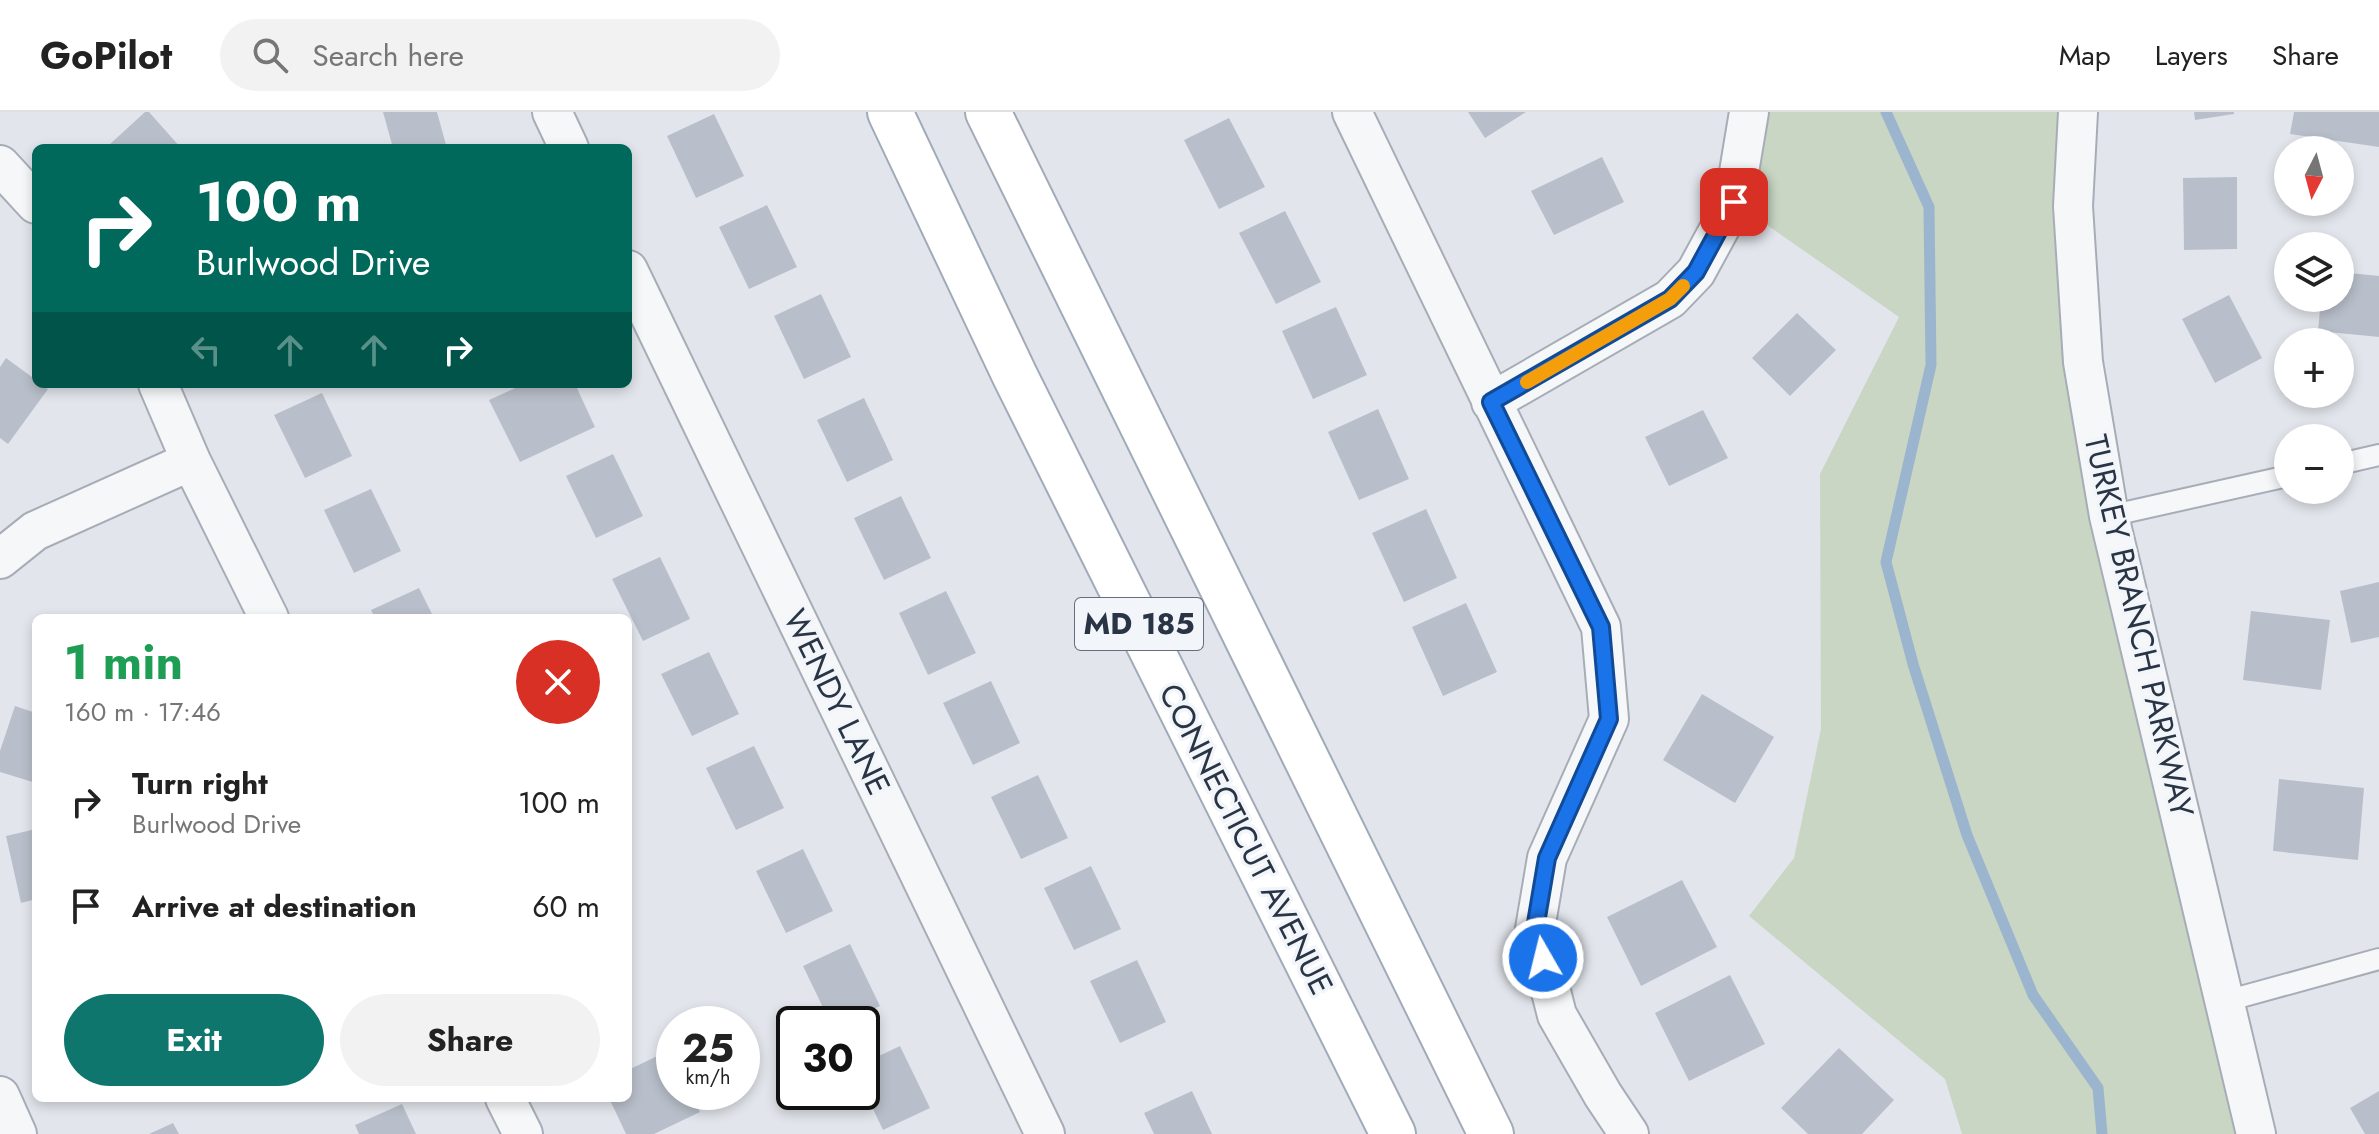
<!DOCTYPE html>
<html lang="en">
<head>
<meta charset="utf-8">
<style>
	body { margin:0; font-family:Jost,sans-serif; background:#f2f2f2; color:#222; height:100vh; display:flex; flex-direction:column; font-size:30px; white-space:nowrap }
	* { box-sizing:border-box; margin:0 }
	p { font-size:26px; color:#767676 }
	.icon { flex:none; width:44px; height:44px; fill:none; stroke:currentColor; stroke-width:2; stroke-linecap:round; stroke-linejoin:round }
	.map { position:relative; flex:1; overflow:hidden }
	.details { position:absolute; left:32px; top:502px; width:600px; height:488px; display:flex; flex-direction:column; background:#fff; border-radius:12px; box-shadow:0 4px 12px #0003 }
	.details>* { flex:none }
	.top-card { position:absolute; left:32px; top:32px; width:600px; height:244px; border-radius:12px; box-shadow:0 4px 12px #0003; background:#00695c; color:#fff; overflow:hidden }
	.needle { width:52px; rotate:186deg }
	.buttons { position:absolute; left:2274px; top:24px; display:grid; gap:16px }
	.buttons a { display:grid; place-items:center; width:80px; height:80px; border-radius:50%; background:#fff; box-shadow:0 4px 12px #0003; font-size:40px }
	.speed { position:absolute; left:656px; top:894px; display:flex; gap:16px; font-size:40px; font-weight:700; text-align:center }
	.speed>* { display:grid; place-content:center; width:104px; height:104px; border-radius:50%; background:#fff; box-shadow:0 4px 12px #0003; line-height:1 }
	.speed small { font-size:20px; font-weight:400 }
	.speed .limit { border:4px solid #111; border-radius:12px; background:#fff; color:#111 }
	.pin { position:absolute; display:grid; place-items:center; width:68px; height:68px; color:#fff; margin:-34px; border-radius:16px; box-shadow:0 4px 12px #0006 }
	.me { position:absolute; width:88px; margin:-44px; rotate:352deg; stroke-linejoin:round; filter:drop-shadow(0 0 6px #0008) }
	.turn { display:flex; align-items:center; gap:28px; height:168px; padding:0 32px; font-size:36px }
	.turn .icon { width:104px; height:104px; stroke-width:2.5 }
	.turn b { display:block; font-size:56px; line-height:68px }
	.lanes { display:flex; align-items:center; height:76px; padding:0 32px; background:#0003; justify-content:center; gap:40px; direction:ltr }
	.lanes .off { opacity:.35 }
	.round { display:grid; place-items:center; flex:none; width:84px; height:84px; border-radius:42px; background:#f2f2f2 }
	.summary { display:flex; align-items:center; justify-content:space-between; height:136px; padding:0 32px }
	h1 { font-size:48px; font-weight:700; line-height:60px; color:#1e9e55 }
	.primary-button { display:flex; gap:16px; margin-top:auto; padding:16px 32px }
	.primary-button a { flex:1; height:92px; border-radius:48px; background:#0f766e; color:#fff; font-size:32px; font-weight:700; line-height:92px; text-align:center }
	.primary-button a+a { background:#f2f2f2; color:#222 }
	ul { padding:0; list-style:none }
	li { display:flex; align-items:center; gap:24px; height:104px; padding:0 32px }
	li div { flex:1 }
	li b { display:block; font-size:30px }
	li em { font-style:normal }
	header { display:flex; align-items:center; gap:48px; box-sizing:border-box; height:112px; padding:0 40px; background:#fff; border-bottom:2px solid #e0e0e0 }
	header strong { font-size:38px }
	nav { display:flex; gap:44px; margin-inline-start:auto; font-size:28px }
	.search { width:560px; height:72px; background:#f2f2f2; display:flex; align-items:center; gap:20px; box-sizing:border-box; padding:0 28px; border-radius:44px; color:#767676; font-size:30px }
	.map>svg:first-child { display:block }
	.green { fill:#c8d6c3 }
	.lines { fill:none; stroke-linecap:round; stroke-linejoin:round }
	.stream { stroke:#9cb5ce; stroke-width:11 }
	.building { fill:#b9bfca }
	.lane-casing { stroke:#a7adb7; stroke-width:24 }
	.street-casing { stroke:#a7adb7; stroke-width:42 }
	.primary-casing { stroke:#a1abb8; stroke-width:48 }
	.lane { stroke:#f6f7f9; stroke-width:20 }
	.street { stroke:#f6f7f9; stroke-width:38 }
	.primary { stroke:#fff; stroke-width:44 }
	.route-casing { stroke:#114b97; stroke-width:20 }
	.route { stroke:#1a73e8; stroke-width:14 }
	.slow { stroke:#f59e0b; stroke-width:14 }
	.labels { text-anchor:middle; stroke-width:7; stroke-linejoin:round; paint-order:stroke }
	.shield { fill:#f2f5f9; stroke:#656e7b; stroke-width:2 }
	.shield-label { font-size:30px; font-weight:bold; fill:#293445 }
	.street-label { font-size:32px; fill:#293445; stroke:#f2f5f9 }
</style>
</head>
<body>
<header>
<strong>GoPilot</strong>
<div class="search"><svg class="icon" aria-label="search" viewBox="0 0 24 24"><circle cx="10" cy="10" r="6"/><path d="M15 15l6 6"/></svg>Search here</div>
<nav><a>Map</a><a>Layers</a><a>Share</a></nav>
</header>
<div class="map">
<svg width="2379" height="1022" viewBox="0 0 2379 1022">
	<rect width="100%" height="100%" fill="#e2e6ec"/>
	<path class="green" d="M1749 0H2078L2083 250 2256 1022H1962L1945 967 1749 804 1794 746 1821 617 1820 362 1899 205 1734 90Z"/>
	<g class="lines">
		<path class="stream" d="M1886 0 1929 95 1931 253 1886 450 1913 552 1967 723 2033 883 2098 976 2102 1022"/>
	</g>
	<path class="building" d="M145 0H149L181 36H111L109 33Z
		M383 0H437L446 33 433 36H393Z
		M1468 0H1526L1485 26Z
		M2194 0H2234V2L2195 8Z
		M2294 0H2379V35L2290 22Z
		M714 2 744 64 696 86 667 24Z
		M1229 6 1265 75 1219 97 1184 28Z
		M1602 45 1624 90 1554 123 1531 79Z
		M2237 65V137L2184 138 2183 66Z
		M767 93 797 155 749 177 719 115Z
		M1285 99 1321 170 1276 192 1239 121Z
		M2340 160 2379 164V225L2318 219 2321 186H2340Z
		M821 182 851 245 804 267 774 204Z
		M2229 183 2262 246 2215 271 2182 207Z
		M1336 195 1367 263 1313 287 1282 219Z
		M1797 201 1836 238 1790 284 1752 246Z
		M6 246 36 268V272L48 277 8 332 0 326V255Z
		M524 272H575L595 315 520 350 489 288Z
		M322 281 352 344 305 366 274 303Z
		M864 286 893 348 847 370 817 308Z
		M1378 297 1409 367 1359 388 1328 320Z
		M1703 298 1728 346 1669 374 1645 325Z
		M613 342 643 404 596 426 566 364Z
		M371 377 401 439 354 461 324 398Z
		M901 384 931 446 884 468 854 406Z
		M1426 397 1457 466 1404 490 1372 421Z
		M660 445 690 507 643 529 612 467Z
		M2379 470V525L2351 531 2340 479Z
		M419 476 434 506H375L371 498Z
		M946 479 976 541 928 563 899 501Z
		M1466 491 1497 560 1443 584 1412 515Z
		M2251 499 2330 508 2321 578 2243 568Z
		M709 540 739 602 692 624 661 562Z
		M991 569 1020 631 973 653 943 591Z
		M1702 582 1774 625 1735 691 1663 648Z
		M15 594 36 601V671L0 660V639Z
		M754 634 784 696 736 718 706 656Z
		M1038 663 1068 726 1021 747 991 685Z
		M2279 667 2364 676 2358 748 2273 739Z
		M36 717V787L21 791 6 724Z
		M803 737 833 799 786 821 756 759Z
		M1091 754 1121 817 1074 838 1044 776Z
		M1682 768 1717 835 1641 874 1607 805Z
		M850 832 880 894 841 912H831L803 854Z
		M1137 848 1166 910 1120 931 1090 869Z
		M1730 863 1765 932 1689 969 1655 901Z
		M900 934 930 996 883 1018 862 974V952Z
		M1839 936 1894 988 1862 1022H1808L1781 996Z
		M670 938 674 947V980H690L700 1000 654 1022H626L609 986H628V958Z
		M1192 979 1212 1022H1154L1144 1001Z
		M2379 979V1022H2365L2350 996Z
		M402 992 416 1022H359L355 1013Z
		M173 1011 179 1022H149Z"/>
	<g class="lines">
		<defs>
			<path id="lane" d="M2340 352 2379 343
				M2109 404 2288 364
				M2226 889 2379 847"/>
			<path id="street" d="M552 0 569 36
				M1352 0 1601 515 1609 607 1547 746 1535 817 1557 903 1603 983 1629 1022
				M2078 0 2073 94 2083 250 2109 404 2256 1022
				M0 53 36 92
				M628 158 1045 1022
				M158 272 191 349 269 506
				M1491 290 1670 187 1696 160 1734 90 1749 0
				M0 447 35 419 191 349
				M0 984 17 1022
				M505 986 523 1022"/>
			<path id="primary" d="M890 0 1015 264 1393 1022
				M988 0 1491 1022"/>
		</defs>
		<use href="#lane" class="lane-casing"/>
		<use href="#street" class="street-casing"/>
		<use href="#primary" class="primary-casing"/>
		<use href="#lane" class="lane"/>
		<use href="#street" class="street"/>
		<use href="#primary" class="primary"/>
	</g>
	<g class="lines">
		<defs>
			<path id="route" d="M1543 846 1535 817 1547 746 1609 607 1601 515 1491 290 1670 187 1696 160 1734 90"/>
		</defs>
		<use href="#route" class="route-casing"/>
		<use href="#route" class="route"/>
		<path class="slow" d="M1527 270 1670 187 1683 174"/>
	</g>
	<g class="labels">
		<rect class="shield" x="1075" y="486" width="128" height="52" rx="6"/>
		<g class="shield-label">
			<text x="1139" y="522">MD 185</text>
		</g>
		<g class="street-label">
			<text transform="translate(2139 514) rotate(77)" y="11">TURKEY BRANCH PARKWAY</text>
			<text transform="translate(837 590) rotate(64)" y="11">WENDY LANE</text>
			<text transform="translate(1246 727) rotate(63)" y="11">CONNECTICUT AVENUE</text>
		</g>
	</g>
</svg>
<div class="buttons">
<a><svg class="needle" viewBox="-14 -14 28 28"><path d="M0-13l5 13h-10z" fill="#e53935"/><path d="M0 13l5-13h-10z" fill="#767676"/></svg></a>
<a><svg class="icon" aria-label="layers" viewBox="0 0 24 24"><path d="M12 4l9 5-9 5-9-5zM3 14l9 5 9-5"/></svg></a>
<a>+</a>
<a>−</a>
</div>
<div class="speed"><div>25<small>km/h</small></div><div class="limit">30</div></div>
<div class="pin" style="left:1734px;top:90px;background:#d93025"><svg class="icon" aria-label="arrive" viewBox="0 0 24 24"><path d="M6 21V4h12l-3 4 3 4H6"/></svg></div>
<svg class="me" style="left:1543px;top:846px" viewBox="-20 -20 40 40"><circle r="17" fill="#1a73e8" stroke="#fff" stroke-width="3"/><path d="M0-11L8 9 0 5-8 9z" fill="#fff"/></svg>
<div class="top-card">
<div class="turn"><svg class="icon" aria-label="right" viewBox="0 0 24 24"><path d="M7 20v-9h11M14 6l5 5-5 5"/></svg><div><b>100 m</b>Burlwood Drive</div></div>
<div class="lanes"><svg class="icon off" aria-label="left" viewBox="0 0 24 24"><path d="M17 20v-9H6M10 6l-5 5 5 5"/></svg><svg class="icon off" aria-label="ahead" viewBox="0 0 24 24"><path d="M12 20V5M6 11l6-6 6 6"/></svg><svg class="icon off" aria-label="ahead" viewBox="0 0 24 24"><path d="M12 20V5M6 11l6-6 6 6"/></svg><svg class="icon" aria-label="right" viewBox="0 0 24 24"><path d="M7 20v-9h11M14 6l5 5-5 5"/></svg></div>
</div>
<section class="details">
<div class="summary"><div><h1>1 min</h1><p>160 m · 17:46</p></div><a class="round" style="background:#d93025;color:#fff"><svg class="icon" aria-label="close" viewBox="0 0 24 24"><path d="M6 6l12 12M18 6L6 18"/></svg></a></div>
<ul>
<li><svg class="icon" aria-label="right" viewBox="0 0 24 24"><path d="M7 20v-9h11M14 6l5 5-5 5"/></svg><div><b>Turn right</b><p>Burlwood Drive</p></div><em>100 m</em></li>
<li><svg class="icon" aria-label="arrive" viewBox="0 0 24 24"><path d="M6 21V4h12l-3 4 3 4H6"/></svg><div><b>Arrive at destination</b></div><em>60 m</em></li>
</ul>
<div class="primary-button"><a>Exit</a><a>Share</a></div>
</section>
</div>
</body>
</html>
